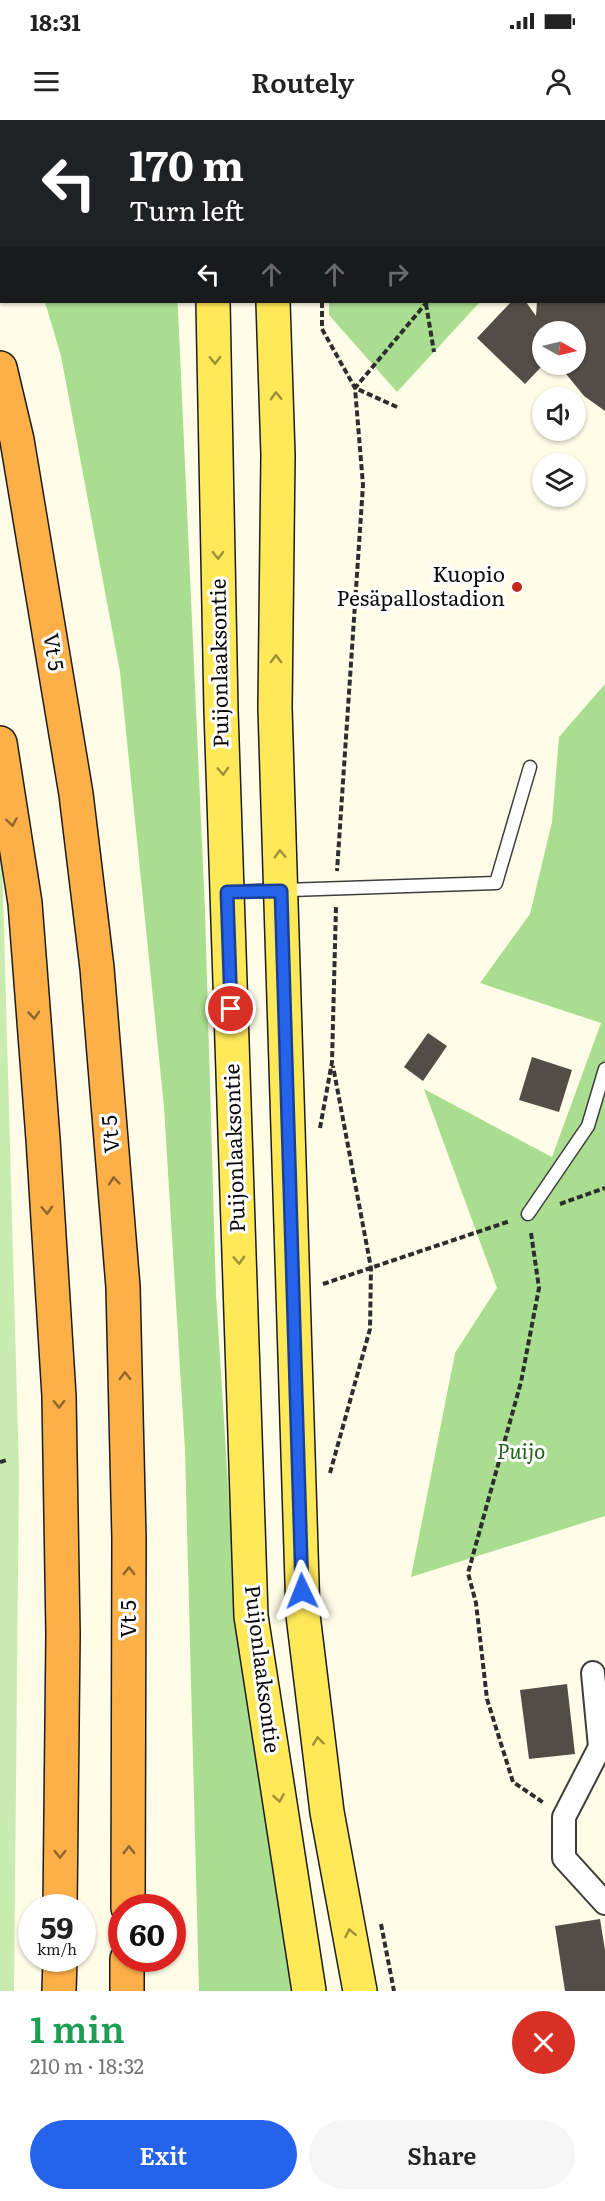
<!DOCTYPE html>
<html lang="en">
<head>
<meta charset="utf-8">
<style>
	body { margin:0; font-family:Literata,serif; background:#f6f6f6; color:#222; height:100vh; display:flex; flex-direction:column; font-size:22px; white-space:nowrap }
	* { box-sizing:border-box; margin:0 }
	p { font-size:20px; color:#767676 }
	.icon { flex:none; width:33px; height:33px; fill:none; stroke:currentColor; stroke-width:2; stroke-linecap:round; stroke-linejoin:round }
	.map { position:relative; height:1871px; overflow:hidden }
	.sheet { display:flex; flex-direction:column; background:#fff; flex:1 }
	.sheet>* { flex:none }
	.banner { position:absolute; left:0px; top:0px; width:606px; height:183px; box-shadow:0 2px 4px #0004; background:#202124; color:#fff; overflow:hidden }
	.needle { width:39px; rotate:98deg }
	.tools { position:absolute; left:532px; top:201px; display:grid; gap:12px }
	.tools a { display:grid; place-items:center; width:54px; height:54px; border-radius:50%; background:#fff; box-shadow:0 2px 4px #0004; font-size:30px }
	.speed { position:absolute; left:18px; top:1774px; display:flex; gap:12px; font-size:30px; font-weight:700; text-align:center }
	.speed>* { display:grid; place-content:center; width:78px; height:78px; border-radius:50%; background:#fff; box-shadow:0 2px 4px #0004; line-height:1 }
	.speed small { font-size:15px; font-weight:400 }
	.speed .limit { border:9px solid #d22; background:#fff; color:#111 }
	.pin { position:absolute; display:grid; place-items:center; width:51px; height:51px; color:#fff; margin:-26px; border:3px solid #fff; border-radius:50%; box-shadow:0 2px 6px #0007 }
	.me { position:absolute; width:66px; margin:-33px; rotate:358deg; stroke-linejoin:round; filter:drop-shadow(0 0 4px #0008) }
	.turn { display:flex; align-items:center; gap:21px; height:126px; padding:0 30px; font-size:27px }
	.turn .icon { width:78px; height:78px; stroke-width:2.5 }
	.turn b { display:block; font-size:42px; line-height:51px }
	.lanes { display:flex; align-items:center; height:57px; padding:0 30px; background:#0003; justify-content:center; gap:30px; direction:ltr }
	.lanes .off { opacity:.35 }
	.round { display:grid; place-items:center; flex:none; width:63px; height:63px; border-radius:32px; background:#f6f6f6 }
	.summary { display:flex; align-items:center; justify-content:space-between; height:102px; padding:0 30px }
	h1 { font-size:36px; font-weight:600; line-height:45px; color:#1e9e55 }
	.primary-button { display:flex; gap:12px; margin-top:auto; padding:12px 30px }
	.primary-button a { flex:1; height:69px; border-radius:36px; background:#2563eb; color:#fff; font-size:24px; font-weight:600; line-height:69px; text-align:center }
	.primary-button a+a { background:#f6f6f6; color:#222 }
	.status { display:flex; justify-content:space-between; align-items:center; height:42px; padding:0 30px; background:#fff; direction:ltr }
	.status svg { height:16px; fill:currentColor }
	header { display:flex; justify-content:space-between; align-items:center; height:78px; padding:0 30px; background:#fff; font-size:27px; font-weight:600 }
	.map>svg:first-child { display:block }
	.green { fill:#c8ebb0 }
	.forest { fill:#a9dd8f }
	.building { fill:#544d47 }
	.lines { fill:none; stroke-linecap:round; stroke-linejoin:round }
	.service-casing { stroke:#3e3e3e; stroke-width:15 }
	.minor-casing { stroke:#3e3e3e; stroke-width:26 }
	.primary-casing { stroke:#1c1c1c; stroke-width:36 }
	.motorway-casing { stroke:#1c1c1c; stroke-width:36 }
	.path { stroke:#2d2d2d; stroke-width:4; stroke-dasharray:6 3; stroke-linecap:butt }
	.service { stroke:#fff; stroke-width:12 }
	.minor { stroke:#fff; stroke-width:22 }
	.primary { stroke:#ffe958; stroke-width:33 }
	.motorway { stroke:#fdaf48; stroke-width:33 }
	.oneway { stroke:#9d9039 }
	.oneway2 { stroke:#90652d }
	.route-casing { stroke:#184099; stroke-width:15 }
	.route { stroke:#2563eb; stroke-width:10 }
	.poi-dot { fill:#c2261c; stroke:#fff; stroke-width:2 }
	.labels { text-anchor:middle; stroke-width:6; stroke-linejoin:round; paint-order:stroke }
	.poi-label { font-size:21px; fill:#0b0b0b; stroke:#fff; text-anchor:end }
	.street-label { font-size:21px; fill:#0b0b0b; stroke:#fff }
	.park-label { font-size:21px; font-style:italic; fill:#206518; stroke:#fff }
</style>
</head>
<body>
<div class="status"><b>18:31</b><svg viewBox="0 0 49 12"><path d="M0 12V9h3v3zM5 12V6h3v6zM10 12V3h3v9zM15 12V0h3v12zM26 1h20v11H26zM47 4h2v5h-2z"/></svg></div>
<header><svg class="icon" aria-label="menu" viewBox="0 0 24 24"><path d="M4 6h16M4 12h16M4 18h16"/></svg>Routely<svg class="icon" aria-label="person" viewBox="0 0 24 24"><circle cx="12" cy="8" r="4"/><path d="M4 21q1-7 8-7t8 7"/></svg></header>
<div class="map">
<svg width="605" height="1871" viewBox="0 0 605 1871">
	<rect width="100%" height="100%" fill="#fffde8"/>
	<path class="green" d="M0 726 2 736 19 1351 14 1871H0Z"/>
	<path class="forest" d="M0 0H133L134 1 2 2 1 26Z
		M333 0H605V45L604 2Z
		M45 182H177L178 189 205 790 216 1174 236 1491 292 1871H199L185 1330 164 987 120 552 61 236Z
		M329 182H480L397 272 329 195Z
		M605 564V1396L411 1457 455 1233 497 1168 424 969 552 1037 601 903 480 863 530 794 552 702 559 617Z"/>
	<path class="building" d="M511 182H526L536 196 537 182H605V291L584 276 558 244H576V212H543V245L525 264 477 218Z
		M428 913 447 926 423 961 404 947Z
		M532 937 572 950 559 992 519 980Z
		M567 1564 575 1634 529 1639 520 1570Z
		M600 1799 605 1830V1871H565L555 1806Z"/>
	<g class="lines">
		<defs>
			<path id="service" d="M228 772 496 763 530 647
				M528 1094 588 1006 605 949"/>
			<path id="minor" d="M593 1553 600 1627 564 1697V1738L605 1783"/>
			<path id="primary" d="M210 0V2
				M268 0V2
				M213 182 221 590 251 1496 309 1871
				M273 182 278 335 275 588 303 1495 327 1692 360 1871"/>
			<path id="motorway" d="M0 248 17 320 76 674 97 848 123 1167 129 1419 128 1788
				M0 623 25 783 43 1019 59 1276 63 1514 60 1788
				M59 1871 60 1839
				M127 1871V1839"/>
		</defs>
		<use href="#service" class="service-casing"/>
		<use href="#minor" class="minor-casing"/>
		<use href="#primary" class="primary-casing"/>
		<use href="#motorway" class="motorway-casing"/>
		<path class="path" d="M319 0V2
			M578 2 579 0
			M322 182V209L355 268 363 365 337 751
			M426 184 434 232
			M397 287 355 268 427 182
			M320 1008 332 942 336 786
			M560 1084 605 1068
			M531 1113 539 1168 521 1262 468 1453 476 1483 487 1579 513 1662 544 1683
			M323 1164 510 1101
			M0 1342 7 1340
			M330 1353 370 1209 371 1148 333 946
			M381 1804 394 1871"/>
		<use href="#service" class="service"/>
		<use href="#minor" class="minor"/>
		<use href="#primary" class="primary"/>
		<use href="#motorway" class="motorway"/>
	</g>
	<defs><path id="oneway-chevron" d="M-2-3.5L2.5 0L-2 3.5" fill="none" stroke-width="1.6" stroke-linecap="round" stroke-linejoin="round" transform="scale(1.5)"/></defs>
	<g class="oneway">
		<use href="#oneway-chevron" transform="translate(215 240) rotate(89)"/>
		<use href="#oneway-chevron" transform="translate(276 276) rotate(-92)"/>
		<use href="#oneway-chevron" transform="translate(218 435) rotate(89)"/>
		<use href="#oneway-chevron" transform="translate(276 539) rotate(-90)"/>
		<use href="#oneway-chevron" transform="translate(223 651) rotate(88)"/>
		<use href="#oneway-chevron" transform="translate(280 734) rotate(-92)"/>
		<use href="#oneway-chevron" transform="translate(239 1140) rotate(88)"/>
		<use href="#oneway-chevron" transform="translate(318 1621) rotate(-97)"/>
		<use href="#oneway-chevron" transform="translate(279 1678) rotate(81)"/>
		<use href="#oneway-chevron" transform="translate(350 1813) rotate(-101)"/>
	</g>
	<g class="oneway2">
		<use href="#oneway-chevron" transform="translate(12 702) rotate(81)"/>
		<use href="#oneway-chevron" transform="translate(34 895) rotate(86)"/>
		<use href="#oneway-chevron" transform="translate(114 1061) rotate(-95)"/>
		<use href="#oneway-chevron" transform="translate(47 1090) rotate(87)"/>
		<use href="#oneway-chevron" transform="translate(125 1256) rotate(-91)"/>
		<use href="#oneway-chevron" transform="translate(59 1284) rotate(89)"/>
		<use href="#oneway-chevron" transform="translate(129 1451) rotate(-90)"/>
		<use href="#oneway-chevron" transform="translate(129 1730) rotate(-90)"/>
		<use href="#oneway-chevron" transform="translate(60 1734) rotate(90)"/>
	</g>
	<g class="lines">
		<defs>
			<path id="route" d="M231 889 227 772 281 771 302 1471"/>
		</defs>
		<use href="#route" class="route-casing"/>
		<use href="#route" class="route"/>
	</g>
	<circle class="poi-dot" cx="517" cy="467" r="6"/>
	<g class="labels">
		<g class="poi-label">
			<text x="505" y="462">Kuopio<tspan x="505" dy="24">Pesäpallostadion</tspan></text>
		</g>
		<g class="street-label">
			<text transform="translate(53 532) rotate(81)" y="7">Vt 5</text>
			<text transform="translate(220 543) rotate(-91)" y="7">Puijonlaaksontie</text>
			<text transform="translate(111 1014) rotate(-95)" y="7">Vt 5</text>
			<text transform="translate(235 1028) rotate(-92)" y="7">Puijonlaaksontie</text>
			<text transform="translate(129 1499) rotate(-90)" y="7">Vt 5</text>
			<text transform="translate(262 1549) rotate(83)" y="7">Puijonlaaksontie</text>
		</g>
		<g class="park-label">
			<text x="521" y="1339">Puijo</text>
		</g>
	</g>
</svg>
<div class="tools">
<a><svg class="needle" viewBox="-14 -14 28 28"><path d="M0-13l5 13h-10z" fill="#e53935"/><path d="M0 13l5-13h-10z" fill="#767676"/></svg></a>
<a><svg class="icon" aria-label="sound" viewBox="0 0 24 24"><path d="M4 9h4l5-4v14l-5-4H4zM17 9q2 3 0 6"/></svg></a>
<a><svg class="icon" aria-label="layers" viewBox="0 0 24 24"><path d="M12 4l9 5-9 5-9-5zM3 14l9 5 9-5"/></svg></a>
</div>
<div class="speed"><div>59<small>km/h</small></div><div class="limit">60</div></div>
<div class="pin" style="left:231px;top:889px;background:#d93025"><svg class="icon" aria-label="arrive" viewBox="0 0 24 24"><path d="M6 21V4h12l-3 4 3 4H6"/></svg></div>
<svg class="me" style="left:302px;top:1471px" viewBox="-20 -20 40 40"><path d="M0-17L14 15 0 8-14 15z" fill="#2563eb" stroke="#fff" stroke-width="4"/></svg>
<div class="banner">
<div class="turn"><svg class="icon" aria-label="left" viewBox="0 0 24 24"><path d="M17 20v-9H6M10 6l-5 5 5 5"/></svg><div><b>170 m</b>Turn left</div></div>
<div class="lanes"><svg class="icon" aria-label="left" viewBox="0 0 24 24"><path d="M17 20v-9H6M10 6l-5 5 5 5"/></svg><svg class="icon off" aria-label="ahead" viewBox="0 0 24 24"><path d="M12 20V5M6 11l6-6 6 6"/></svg><svg class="icon off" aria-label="ahead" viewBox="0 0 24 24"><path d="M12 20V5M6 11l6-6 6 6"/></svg><svg class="icon off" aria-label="right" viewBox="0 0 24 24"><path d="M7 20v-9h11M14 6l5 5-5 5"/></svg></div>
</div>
</div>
<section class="sheet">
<div class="summary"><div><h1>1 min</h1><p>210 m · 18:32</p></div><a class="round" style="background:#d93025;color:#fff"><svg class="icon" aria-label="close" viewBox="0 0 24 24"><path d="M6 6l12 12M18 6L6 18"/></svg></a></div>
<div class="primary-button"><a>Exit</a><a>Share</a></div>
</section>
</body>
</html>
